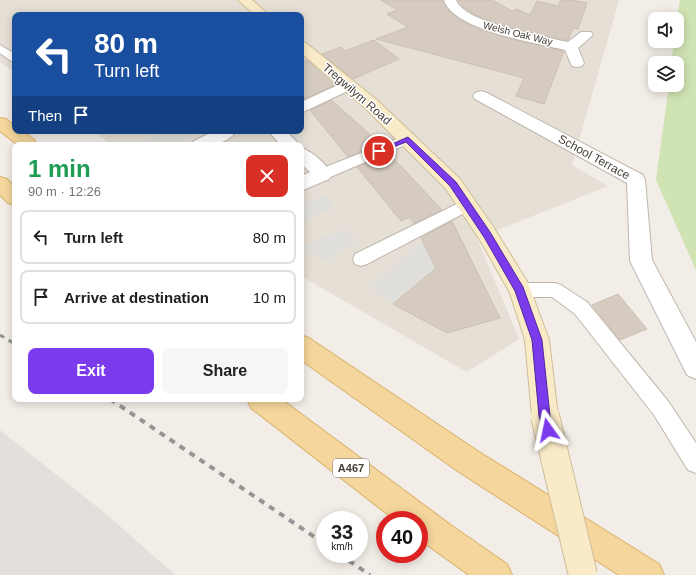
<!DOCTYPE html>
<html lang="en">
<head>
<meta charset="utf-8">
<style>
	body { margin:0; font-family:Helvetica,sans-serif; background:#f6f6f6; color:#202124; height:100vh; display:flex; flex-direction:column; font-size:15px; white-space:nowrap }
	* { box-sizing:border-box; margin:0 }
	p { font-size:13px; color:#757577 }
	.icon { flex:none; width:22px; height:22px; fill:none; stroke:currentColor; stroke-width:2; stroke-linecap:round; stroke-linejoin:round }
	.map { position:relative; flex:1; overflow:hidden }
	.details { position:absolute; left:12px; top:142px; width:292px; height:260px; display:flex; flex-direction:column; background:#fff; border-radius:8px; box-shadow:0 2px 10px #0003 }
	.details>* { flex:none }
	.guide { position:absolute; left:12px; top:12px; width:292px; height:122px; border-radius:8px; box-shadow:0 2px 10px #0003; background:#1a4fa0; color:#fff; overflow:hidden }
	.controls { position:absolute; left:648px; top:12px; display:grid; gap:8px }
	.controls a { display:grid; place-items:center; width:36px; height:36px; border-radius:8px; background:#fff; box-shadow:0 2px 10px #0003; font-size:20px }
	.speed { position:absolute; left:316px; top:511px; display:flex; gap:8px; font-size:20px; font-weight:700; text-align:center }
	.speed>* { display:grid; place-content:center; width:52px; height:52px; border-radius:50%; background:#fff; box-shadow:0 2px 10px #0003; line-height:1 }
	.speed small { font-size:10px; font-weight:400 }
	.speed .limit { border:6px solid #d22; background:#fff; color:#111 }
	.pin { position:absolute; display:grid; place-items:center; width:34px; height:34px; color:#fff; margin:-17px; border:2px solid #fff; border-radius:50%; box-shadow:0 1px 4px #0007 }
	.me { position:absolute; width:44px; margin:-22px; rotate:348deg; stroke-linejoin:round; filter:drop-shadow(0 0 3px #0008) }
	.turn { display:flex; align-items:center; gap:14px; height:84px; padding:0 16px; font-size:18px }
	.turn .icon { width:52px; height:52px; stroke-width:2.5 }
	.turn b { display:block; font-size:28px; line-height:34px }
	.then { display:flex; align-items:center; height:38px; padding:0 16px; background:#0003; gap:8px; font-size:15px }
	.round { display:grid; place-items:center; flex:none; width:42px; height:42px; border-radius:8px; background:#f6f6f6 }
	.overview { display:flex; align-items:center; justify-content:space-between; height:68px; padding:0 16px }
	h1 { font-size:24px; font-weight:600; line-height:30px; color:#1e9e55 }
	.action { display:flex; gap:8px; margin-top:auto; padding:8px 16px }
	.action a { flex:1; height:46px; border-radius:8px; background:#7c3aed; color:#fff; font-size:16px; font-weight:600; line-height:46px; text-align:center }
	.action a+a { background:#f6f6f6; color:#202124 }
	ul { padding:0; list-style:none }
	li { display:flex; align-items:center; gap:12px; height:54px; margin:0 8px 6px; padding:0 8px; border:2px solid #e0e0e0; border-radius:8px }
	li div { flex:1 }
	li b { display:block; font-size:15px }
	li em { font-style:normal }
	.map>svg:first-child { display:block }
	.residential { fill:#e5dfd5 }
	.industrial { fill:#e4dfdb }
	.green { fill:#d0e3b2 }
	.parking { fill:#e0dedb }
	.building { fill:#d5cbc0; stroke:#ccc0b1 }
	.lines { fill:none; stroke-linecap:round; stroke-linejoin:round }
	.lane-casing { stroke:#bfb7ad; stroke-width:2 }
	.street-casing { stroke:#bfb7ad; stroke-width:2 }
	.secondary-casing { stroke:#cebd99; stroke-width:2 }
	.primary-casing { stroke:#d9b26d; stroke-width:2 }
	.lane { fill:#fff; fill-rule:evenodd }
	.street { fill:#fff; fill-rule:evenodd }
	.secondary { fill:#faebc8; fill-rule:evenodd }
	.primary { fill:#f5d69c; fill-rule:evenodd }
	.rail-far1 { stroke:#959595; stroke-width:3; stroke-dasharray:5 5; stroke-linecap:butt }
	.rail { stroke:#959595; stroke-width:4; stroke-dasharray:6 6; stroke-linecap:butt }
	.secondary-bridge-casing { stroke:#cebd99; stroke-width:30; stroke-linecap:butt }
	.secondary-bridge { stroke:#faebc8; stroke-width:28 }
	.route { fill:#7c3aed; stroke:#51269a }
	.labels { text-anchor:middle; stroke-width:3; stroke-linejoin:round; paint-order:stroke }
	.far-street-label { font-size:10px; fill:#443e36; stroke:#fff }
	.shield { fill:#fff; stroke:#7c7872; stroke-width:1 }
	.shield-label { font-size:11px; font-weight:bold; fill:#443e36 }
	.street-label { font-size:12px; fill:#443e36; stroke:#fff }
</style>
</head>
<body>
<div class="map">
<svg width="696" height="575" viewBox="0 0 696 575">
	<rect width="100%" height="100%" fill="#f2ede6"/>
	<path class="residential" d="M0 0H619L572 165 608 186 477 238 519 339 467 372 301 276V145H111L93 131H301V15H15V73L0 62Z"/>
	<path class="industrial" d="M0 430 111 518 175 575H0Z"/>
	<path class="green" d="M680 0H696V270L656 180 669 85H677V63H671L674 41H677V20Z"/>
	<path class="parking" d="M159 131H201L178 145H142L139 143Z
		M327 195 334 209 301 221V204Z
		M346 229 357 242 327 261 301 246Z
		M423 241 436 268 393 304 369 287Z"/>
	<path class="building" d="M381 0H443L450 12 462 21 478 29 516 40 564 51 544 104 516 96 524 78 376 39 408 27 387 14 397 10Z
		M458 0H492L512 11 517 9 530 15 537 1 558 6 561 0H571L587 3 578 29 573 28 568 40 525 31 489 21 474 14 463 7Z
		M374 40 399 59 353 79 322 54 341 47 345 51Z
		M307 60 335 85 301 100V62Z
		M331 100 365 130 380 144 348 157 310 110Z
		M389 154 415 181 442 210 414 224 410 217 401 221 357 167Z
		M452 221 500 318 447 333 393 304 436 268 421 238Z
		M618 294 647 329 620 340 592 305Z"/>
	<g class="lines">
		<defs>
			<path id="lane" d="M0 45 15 54V62L11 61 0 53Z
				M407 135 412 136 414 139 412 142 328 178 323 179 318 178 316 174 318 170Z
				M467 199 472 201 474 205 472 209 367 264 361 266 355 264 353 259 355 254Z
				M520 283H555L561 285 587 302 668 401 696 443V473L688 470 654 415 575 314 552 297H520L514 295 511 290 514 285Z"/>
			<path id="street" d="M444 0H456C464 23 545 37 568 42L581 32H591L593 35 578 48 584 63 582 66 577 67 572 66 565 50C536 43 453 30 444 0Z
				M349 80 354 82 357 85 354 88 301 113V102Z
				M481 91 487 93 643 175 645 180 652 260 696 342V379L687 375 630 261 627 183 475 99 473 96 475 93Z
				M214 131H236C227 146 206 145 191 145L194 141Z
				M268 131H286L300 145H281Z
				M301 148C312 151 326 164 332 174L329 179 301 191V176L310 172 301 164Z"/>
			<path id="secondary" d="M238 0H252L269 15H255Z
				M301 42 306 43 377 100 460 179 494 228 528 283 549 340 558 416 554 425 545 429 536 425 532 416 525 340 510 293 480 240 446 189 365 108 301 53Z"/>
			<path id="primary" d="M0 118 6 119 15 126V131C24 131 33 137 38 145H18L0 131Z
				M0 177 7 179 15 187V205L8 203 0 195Z
				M301 335 309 338 479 452 659 564 664 575H619L459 472 301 360Z
				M247 399H281L452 526 507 564 512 575H469L419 539V520H395L251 408Z"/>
		</defs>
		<use href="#lane" class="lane-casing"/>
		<use href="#street" class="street-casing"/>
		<use href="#secondary" class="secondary-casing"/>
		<use href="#primary" class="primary-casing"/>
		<use href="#lane" class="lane"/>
		<use href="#street" class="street"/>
		<use href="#secondary" class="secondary"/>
		<use href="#primary" class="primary"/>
		<path class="rail-far1" d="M0 335 15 344"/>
		<path class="rail" d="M110 399 325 544
			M339 554 370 575"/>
		<defs>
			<path id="secondary-bridge" d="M545 416 583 575"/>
		</defs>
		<use href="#secondary-bridge" class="secondary-bridge-casing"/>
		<use href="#secondary-bridge" class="secondary-bridge"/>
	</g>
	<path class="route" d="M408 137 456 182 490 232 523 287 542 340 550 416 554 430 552 434 548 436 544 434 539 416 532 340 515 291 484 237 450 186 406 142 379 153 376 151Z"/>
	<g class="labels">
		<g class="far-street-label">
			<text transform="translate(518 33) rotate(14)" y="4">Welsh Oak Way</text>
		</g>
		<rect class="shield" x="333" y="459" width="36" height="18" rx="3"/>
		<g class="shield-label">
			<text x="351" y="472">A467</text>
		</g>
		<g class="street-label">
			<text transform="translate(357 94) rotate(41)" y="4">Tregwilym Road</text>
			<text transform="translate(594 157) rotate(29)" y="4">School Terrace</text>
		</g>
	</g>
</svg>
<div class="controls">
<a><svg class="icon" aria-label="sound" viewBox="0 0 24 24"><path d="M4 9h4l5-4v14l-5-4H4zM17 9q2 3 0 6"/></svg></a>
<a><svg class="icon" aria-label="layers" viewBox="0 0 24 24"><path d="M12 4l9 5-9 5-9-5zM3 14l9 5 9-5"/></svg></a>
</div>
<div class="speed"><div>33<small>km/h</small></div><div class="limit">40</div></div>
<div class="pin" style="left:379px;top:151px;background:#d93025"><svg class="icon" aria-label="arrive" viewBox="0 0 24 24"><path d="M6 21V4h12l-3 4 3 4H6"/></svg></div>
<svg class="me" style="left:548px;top:430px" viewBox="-20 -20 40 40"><path d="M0-17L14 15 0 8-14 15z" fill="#7c3aed" stroke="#fff" stroke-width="4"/></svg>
<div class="guide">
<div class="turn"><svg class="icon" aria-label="left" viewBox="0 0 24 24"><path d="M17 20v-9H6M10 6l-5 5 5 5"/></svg><div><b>80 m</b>Turn left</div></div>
<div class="then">Then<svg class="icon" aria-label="arrive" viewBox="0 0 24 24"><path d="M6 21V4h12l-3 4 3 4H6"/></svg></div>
</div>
<section class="details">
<div class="overview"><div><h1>1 min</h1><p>90 m · 12:26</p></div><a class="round" style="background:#d93025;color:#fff"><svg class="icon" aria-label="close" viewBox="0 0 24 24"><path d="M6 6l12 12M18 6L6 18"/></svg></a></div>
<ul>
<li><svg class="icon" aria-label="left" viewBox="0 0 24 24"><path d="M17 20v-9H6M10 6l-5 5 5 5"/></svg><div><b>Turn left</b></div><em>80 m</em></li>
<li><svg class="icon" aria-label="arrive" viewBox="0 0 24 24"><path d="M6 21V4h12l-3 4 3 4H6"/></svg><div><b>Arrive at destination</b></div><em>10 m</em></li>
</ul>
<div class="action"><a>Exit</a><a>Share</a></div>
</section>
</div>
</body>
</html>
